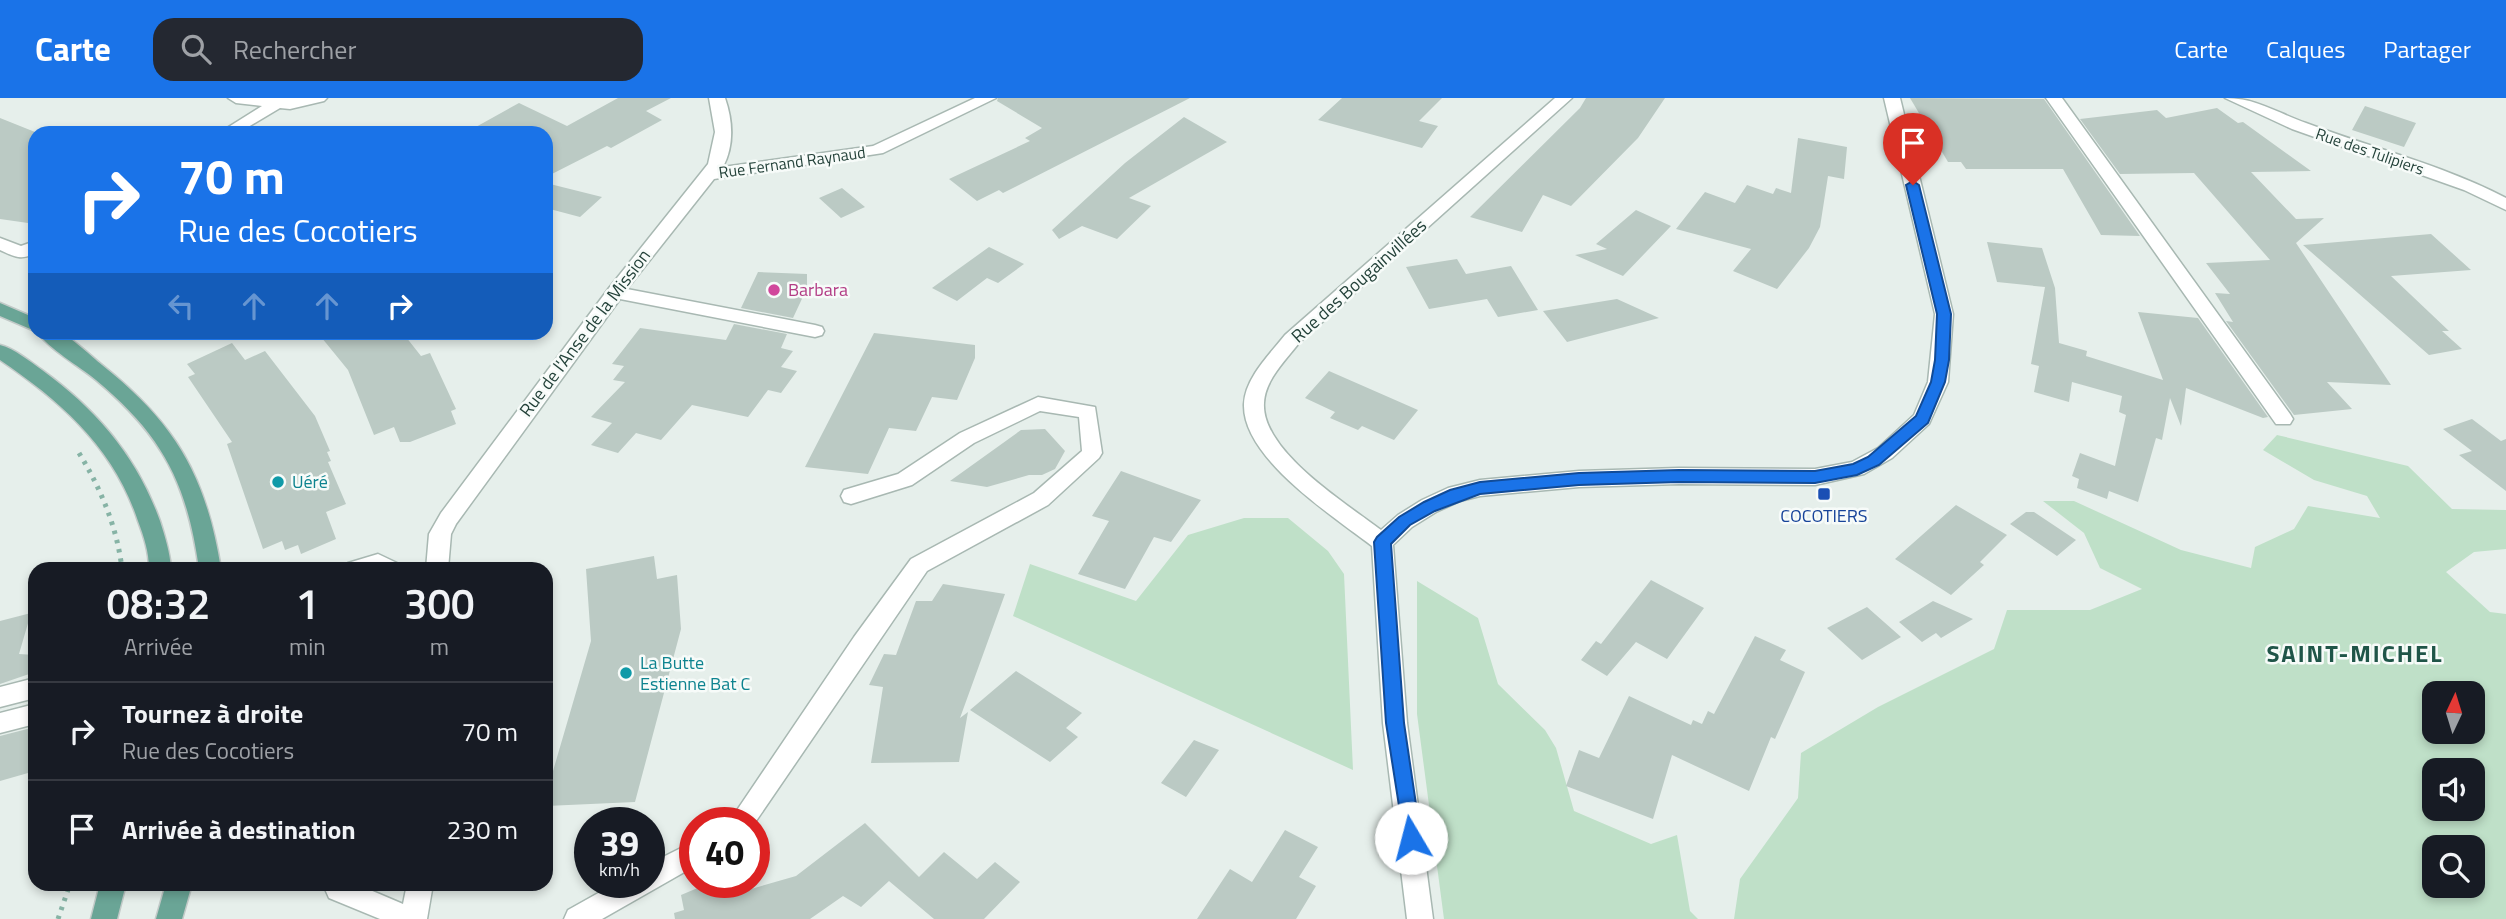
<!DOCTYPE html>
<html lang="fr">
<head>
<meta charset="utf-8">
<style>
	body { margin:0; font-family:"Titillium Web",sans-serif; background:#242831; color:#f1f3f6; height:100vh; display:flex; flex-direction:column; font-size:26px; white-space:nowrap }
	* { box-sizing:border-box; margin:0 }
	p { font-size:23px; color:#9ea1a6 }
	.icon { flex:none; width:38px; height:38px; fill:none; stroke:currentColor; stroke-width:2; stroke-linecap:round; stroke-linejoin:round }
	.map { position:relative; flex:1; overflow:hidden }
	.details { position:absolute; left:28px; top:464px; width:525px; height:329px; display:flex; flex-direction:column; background:#171b24; border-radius:21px; box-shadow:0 4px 10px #0003 }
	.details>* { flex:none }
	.guide { position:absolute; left:28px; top:28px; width:525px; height:214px; border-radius:21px; box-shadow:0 4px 10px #0003; background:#1a73e8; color:#fff; overflow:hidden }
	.needle { width:46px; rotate:4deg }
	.buttons { position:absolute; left:2422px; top:583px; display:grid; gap:14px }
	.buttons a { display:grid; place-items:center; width:63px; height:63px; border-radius:14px; background:#171b24; box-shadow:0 4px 10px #0003; font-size:35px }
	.speed { position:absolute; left:574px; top:709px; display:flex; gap:14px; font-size:35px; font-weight:700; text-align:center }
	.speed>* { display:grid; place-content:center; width:91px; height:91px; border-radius:50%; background:#171b24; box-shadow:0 4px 10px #0003; line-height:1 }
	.speed small { font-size:18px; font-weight:400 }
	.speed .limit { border:10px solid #d22; background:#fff; color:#111 }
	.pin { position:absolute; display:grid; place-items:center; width:60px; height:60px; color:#fff; margin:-72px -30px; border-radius:50% 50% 50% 0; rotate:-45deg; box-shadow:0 0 7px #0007 }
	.pin .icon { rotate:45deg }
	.me { position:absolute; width:77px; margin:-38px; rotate:352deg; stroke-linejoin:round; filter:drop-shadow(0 0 5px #0008) }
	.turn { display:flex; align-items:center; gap:24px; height:147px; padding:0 35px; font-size:32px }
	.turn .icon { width:91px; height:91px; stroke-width:2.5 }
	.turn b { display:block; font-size:49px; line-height:60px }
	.lanes { display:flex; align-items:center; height:66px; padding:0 35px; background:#0003; justify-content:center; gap:35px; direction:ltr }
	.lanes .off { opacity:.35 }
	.eta { display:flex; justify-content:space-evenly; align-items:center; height:119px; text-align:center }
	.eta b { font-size:42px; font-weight:600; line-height:49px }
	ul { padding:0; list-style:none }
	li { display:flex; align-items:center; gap:21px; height:98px; padding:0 35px; border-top:2px solid #363941 }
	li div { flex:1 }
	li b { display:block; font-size:26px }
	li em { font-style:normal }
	header { display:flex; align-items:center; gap:42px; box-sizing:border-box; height:98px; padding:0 35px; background:#1a73e8; color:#fff }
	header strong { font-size:33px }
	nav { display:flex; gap:38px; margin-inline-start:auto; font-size:24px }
	.search { width:490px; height:63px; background:#242831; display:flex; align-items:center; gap:18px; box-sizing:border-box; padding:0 24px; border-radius:21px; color:#9ea1a6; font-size:26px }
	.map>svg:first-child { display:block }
	.green { fill:#bfe0c8; fill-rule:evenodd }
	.building { fill:#bbcac4 }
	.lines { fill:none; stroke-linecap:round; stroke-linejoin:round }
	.minor-casing { stroke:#a8b8b2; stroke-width:3 }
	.major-casing { stroke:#c2cac8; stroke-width:3 }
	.path { stroke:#86b3a5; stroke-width:5; stroke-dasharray:3.5 6; stroke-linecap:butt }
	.minor { fill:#fff; fill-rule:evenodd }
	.major { fill:#6aa596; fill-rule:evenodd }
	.route { fill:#1a73e8; stroke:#114b97; stroke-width:2 }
	.hotel-dot { fill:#d1479c; stroke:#f7fbf9; stroke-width:2.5 }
	.culture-dot { fill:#0f9aa8; stroke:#f7fbf9; stroke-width:2.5 }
	.transit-dot { fill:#1a4fb4; stroke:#f7fbf9; stroke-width:2.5 }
	.labels { text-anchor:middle; stroke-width:5; stroke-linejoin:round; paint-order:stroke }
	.far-street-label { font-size:16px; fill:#24423a; stroke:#f7fbf9 }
	.street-label { font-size:18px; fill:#24423a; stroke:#f7fbf9 }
	.hotel-label { font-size:18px; fill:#b23c85; stroke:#f7fbf9; text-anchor:start }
	.culture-label { font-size:18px; fill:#0d838f; stroke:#f7fbf9; text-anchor:start }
	.transit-label { font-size:18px; fill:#164399; stroke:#f7fbf9 }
	.district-label { font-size:24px; font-weight:bold; letter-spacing:2px; fill:#1f5548; stroke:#f7fbf9 }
</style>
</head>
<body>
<header>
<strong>Carte</strong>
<div class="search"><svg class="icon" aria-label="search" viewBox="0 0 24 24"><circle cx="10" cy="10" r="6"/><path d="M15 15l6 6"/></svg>Rechercher</div>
<nav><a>Carte</a><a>Calques</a><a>Partager</a></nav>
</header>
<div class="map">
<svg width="2506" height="821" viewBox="0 0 2506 821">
	<rect width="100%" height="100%" fill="#e6efeb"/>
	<path class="green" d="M2277 337 2408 368 2452 411 2506 412V451L2474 454 2446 474 2490 514 2506 516V821H1734L1740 781 1798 700 1801 655 1878 609 1994 551 2007 512H2090L2142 491 2100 470 2084 435 2043 403H2074L2181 452 2251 470 2255 449 2294 431 2308 408 2380 420 2367 398 2314 382 2263 352ZM2434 595H2473V634H2434ZM2473 672V710H2434V672ZM2473 749V788H2434V749Z
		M1244 420H1288L1328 453 1344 476 1353 672 1013 518 1030 466 1136 503 1188 437Z
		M1417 483 1478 520 1498 586 1545 632 1556 650 1574 713 1651 746 1677 737 1690 813 1698 821H1444L1417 616Z"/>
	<path class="building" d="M618 0H671L646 13 662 22 611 50 607 48 546 79V35H465L519 5 567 28Z
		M998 0H1190L1003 95 999 92 977 103 949 81 1030 43 1025 40 1042 30 997 3Z
		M1342 0H1442L1419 23 1438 28 1422 50 1318 22Z
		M1586 0H1665L1638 40 1571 108 1543 97 1522 134 1470 119 1580 10Z
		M1910 0 2044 1 2140 138 2101 137 2063 71H1966L1961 64H1948Z
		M2365 8 2416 25 2404 49 2352 32Z
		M2217 10 2238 25 2243 24 2311 73 2251 74 2296 121 2324 120 2296 145 2391 287 2327 284 2352 311 2294 317 2226 223 2233 224 2215 195 2230 196 2206 165 2270 162 2194 75 2120 76 2080 21 2157 12 2166 20Z
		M1184 19 1227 44 1129 100 1151 108 1117 141 1082 128 1059 141 1052 132 1125 65Z
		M0 20 35 34V126L0 121Z
		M1798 40 1847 49 1844 81 1828 78 1820 129 1809 150 1777 191 1733 173 1751 151 1676 131 1705 94 1735 105 1747 87 1773 96 1776 90 1791 95Z
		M546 85 602 99 580 119 546 110Z
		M842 90 865 109 841 120 819 100Z
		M1636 112 1671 128 1623 178 1575 157 1607 151 1596 146Z
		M2431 136 2471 172 2391 178 2449 233H2442L2462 251 2429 257 2303 147Z
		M1987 144 2042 150 2055 190 2059 245 2087 253 2086 258 2163 282 2138 214 2198 220 2268 319 2263 320 2186 290 2181 328 2170 300 2162 342 2156 340 2138 404 2109 393 2107 401 2077 390 2079 381 2072 378 2080 355 2115 368 2126 317 2119 314 2122 298 2072 284 2069 304 2034 294 2039 268 2031 266 2045 189 1997 184Z
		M989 149 1024 166 998 185 987 180 957 203 932 190Z
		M1457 161 1466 176 1511 168 1538 212 1498 219 1487 201 1429 211 1406 169Z
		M758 174 807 176V190L793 220 741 210Z
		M1617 201 1659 220 1567 244 1543 213Z
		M734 226 787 236 781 250 793 253 781 269 797 273 781 295 768 292 748 319 692 307 661 342 636 335 618 355 591 347 612 325 591 319 625 284 613 282 624 268 612 266 640 230 726 242Z
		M317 234H402L421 258 430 255 456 311 451 313 456 326 410 344H400L394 329 374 337 348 272Z
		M874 235 975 247V260L957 302 932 299 916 333 889 330 868 376 805 369Z
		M232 245 245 262 265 253 315 318 330 353 327 354 331 363 328 364 346 406 326 414 336 441 301 456 298 447 285 452 282 443 263 451 227 346 232 344 188 279 195 276 187 266Z
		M1329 273 1418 312 1394 342 1362 328 1358 332 1330 320 1335 314 1305 300Z
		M2472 321 2501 343 2506 341V393L2459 357 2472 353 2443 331Z
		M1045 331 1065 353 1055 371 1042 377H1029L987 389 950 383 1021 332Z
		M1121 373 1201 402 1171 444 1154 439 1125 491 1078 476 1109 423 1092 418Z
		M1956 407 2007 437 1980 464 1984 467 1951 497 1895 461Z
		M2026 414H2034L2076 442 2057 458 2010 426Z
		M654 458 657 481 677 477 681 531 635 704 546 708V697L591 543 586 471Z
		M1651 482 1704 510 1667 561 1636 544 1607 578 1581 562 1596 543 1601 546Z
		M943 486 1005 496 960 620 968 614 959 664 871 665 883 589 869 587 884 556 896 557 916 503H932Z
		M1933 503 1973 521 1941 540 1936 535 1922 544 1899 524Z
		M1867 509 1901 539 1862 562 1827 530Z
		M31 515 19 556 35 557V574L0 586V523Z
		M1755 538 1786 552 1780 562 1805 574 1775 641 1771 639 1749 693 1672 657 1653 721 1566 688 1579 652 1599 660 1629 598 1691 627 1693 622 1702 626 1708 613 1714 616Z
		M1016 573 1082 615 1066 630 1078 639 1050 664 970 612Z
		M35 629V673L0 683V638Z
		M1194 642 1219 652 1186 699 1161 685Z
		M865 725 919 779 944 754 977 781 995 764 1020 784 984 821H934L889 783 861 809 843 798 810 821H675L674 815 684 812 681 797 712 784H730L734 796 796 778Z
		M1285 732 1318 749 1299 779 1316 788 1296 821H1197L1230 771 1252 784Z"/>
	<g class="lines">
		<defs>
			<path id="minor" d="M228 0H327L324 3 290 11 280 10 238 35H219L262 8 236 5Z
				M709 0H725C733 23 734 48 723 69L873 48 975 0H996L883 55 714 81 627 191 815 227 822 229 824 233 822 237 815 239 620 201 456 426 451 436 448 471H426L429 436 441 415 609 190 708 66 715 34Z
				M1555 0H1572L1299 245C1285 263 1265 282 1264 305 1261 353 1347 406 1381 432L1398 417 1422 402 1448 390 1480 382 1579 373 1679 370 1815 371 1852 364 1878 350 1914 317 1928 284 1935 216 1884 0H1900L1953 216 1948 284 1929 326 1892 360 1864 376 1815 387 1679 386 1579 389 1480 398 1460 403 1436 414 1412 429 1393 447 1407 625 1433 821H1407L1383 625 1372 448C1333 418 1242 360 1244 306 1245 280 1270 256 1285 237Z
				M2046 0H2062L2290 316 2293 321 2290 326H2276Z
				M2225 0C2257 0 2277 15 2306 25 2372 50 2443 67 2506 100V112L2464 92 2292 31Z
				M0 140 21 148 35 143V155C21 163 13 158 0 152Z
				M1038 299 1095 309 1102 355 1099 360 1048 407 927 473 754 726 729 724 854 539 911 461 1034 395 1082 353 1079 319 1040 313 974 345 912 387 851 406 844 404 841 398 844 392 898 376 960 335Z
				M378 456 397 465 400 471H345L348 465Z
				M35 580V600L0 609V589Z
				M35 606V626L0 635V615Z
				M695 743V768L602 821H564L568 812 618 784H649V766Z
				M327 786H356L403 806 407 786H433L427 821H380L329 800 325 791Z"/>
			<path id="major" d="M0 205 35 220V233L0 218Z
				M37 234C43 234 53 233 59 234 70 238 92 259 102 267 176 326 206 378 221 471H199C187 385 163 338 96 282 79 268 49 251 37 234Z
				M0 247C15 251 29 263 42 272 97 312 137 359 160 423 165 439 170 454 171 471H149C149 454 144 439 138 423 114 350 62 304 0 262Z
				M100 786H126L117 821H91Z
				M166 786H192L182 821H156Z"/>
		</defs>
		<use href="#minor" class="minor-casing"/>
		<use href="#major" class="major-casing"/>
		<path class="path" d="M79 355C101 391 117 429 122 471
			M58 821 70 786"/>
		<use href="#minor" class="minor"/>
		<use href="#major" class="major"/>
	</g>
	<path class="route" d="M1913 83 1919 87 1951 216 1949 262 1945 284 1928 325 1879 367 1857 377 1815 385 1679 384 1579 387 1480 396 1435 413 1410 427 1391 446 1404 625 1421 740 1418 746 1411 749 1405 746 1386 625 1374 444 1377 439 1399 419 1424 404 1450 392 1480 384 1579 375 1679 372 1815 373 1853 366 1868 359 1916 318 1931 284 1935 262 1937 216 1906 87Z"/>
	<circle class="hotel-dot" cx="774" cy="192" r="7"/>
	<g class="culture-dot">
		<circle cx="278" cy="384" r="7"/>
		<circle cx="626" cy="575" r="7"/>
	</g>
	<rect class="transit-dot" x="1817" y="389" width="14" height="14" rx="3.5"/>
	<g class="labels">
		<g class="far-street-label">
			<text transform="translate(2370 53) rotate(19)" y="6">Rue des Tulipiers</text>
			<text transform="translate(792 64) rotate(-8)" y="6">Rue Fernand Raynaud</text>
		</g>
		<g class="street-label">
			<text transform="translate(1359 183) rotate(-42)" y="6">Rue des Bougainvillées</text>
			<text transform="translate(585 235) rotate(-53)" y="6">Rue de l'Anse de la Mission</text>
		</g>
		<g class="hotel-label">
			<text x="788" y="198">Barbara</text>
		</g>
		<g class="culture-label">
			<text x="292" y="390">Uéré</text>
			<text x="640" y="571">La Butte<tspan x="640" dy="21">Estienne Bat C</tspan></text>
		</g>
		<g class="transit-label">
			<text x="1824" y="424">COCOTIERS</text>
		</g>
		<g class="district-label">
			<text x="2355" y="564">SAINT-MICHEL</text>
		</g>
	</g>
</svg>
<div class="buttons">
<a><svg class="needle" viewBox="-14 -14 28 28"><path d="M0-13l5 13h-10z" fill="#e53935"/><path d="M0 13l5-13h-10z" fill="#9ea1a6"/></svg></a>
<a><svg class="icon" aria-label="sound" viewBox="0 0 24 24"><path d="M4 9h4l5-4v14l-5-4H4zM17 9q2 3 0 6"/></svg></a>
<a><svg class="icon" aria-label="search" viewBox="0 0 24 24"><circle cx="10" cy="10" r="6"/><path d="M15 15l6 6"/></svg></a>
</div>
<div class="speed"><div>39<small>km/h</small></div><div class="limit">40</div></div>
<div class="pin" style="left:1913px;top:87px;background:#d93025"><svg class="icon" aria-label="arrive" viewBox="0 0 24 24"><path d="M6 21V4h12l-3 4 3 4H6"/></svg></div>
<svg class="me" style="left:1411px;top:740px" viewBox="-20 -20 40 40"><circle r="19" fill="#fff"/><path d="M0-13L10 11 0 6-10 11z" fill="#1a73e8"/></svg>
<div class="guide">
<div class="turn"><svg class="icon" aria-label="right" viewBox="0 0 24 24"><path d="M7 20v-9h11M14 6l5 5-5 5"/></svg><div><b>70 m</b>Rue des Cocotiers</div></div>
<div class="lanes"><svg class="icon off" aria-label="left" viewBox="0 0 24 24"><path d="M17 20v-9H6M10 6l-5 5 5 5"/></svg><svg class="icon off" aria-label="ahead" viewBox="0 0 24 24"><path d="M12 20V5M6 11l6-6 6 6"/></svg><svg class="icon off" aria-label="ahead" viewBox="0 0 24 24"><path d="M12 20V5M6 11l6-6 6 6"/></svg><svg class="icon" aria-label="right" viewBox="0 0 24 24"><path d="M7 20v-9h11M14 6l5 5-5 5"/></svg></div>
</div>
<section class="details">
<div class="eta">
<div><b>08:32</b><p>Arrivée</p></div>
<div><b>1</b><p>min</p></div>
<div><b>300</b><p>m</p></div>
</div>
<ul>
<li><svg class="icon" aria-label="right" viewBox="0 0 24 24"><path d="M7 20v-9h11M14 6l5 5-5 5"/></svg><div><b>Tournez à droite</b><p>Rue des Cocotiers</p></div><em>70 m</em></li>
<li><svg class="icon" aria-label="arrive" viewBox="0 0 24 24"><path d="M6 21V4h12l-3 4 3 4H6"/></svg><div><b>Arrivée à destination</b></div><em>230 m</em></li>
</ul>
</section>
</div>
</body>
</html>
